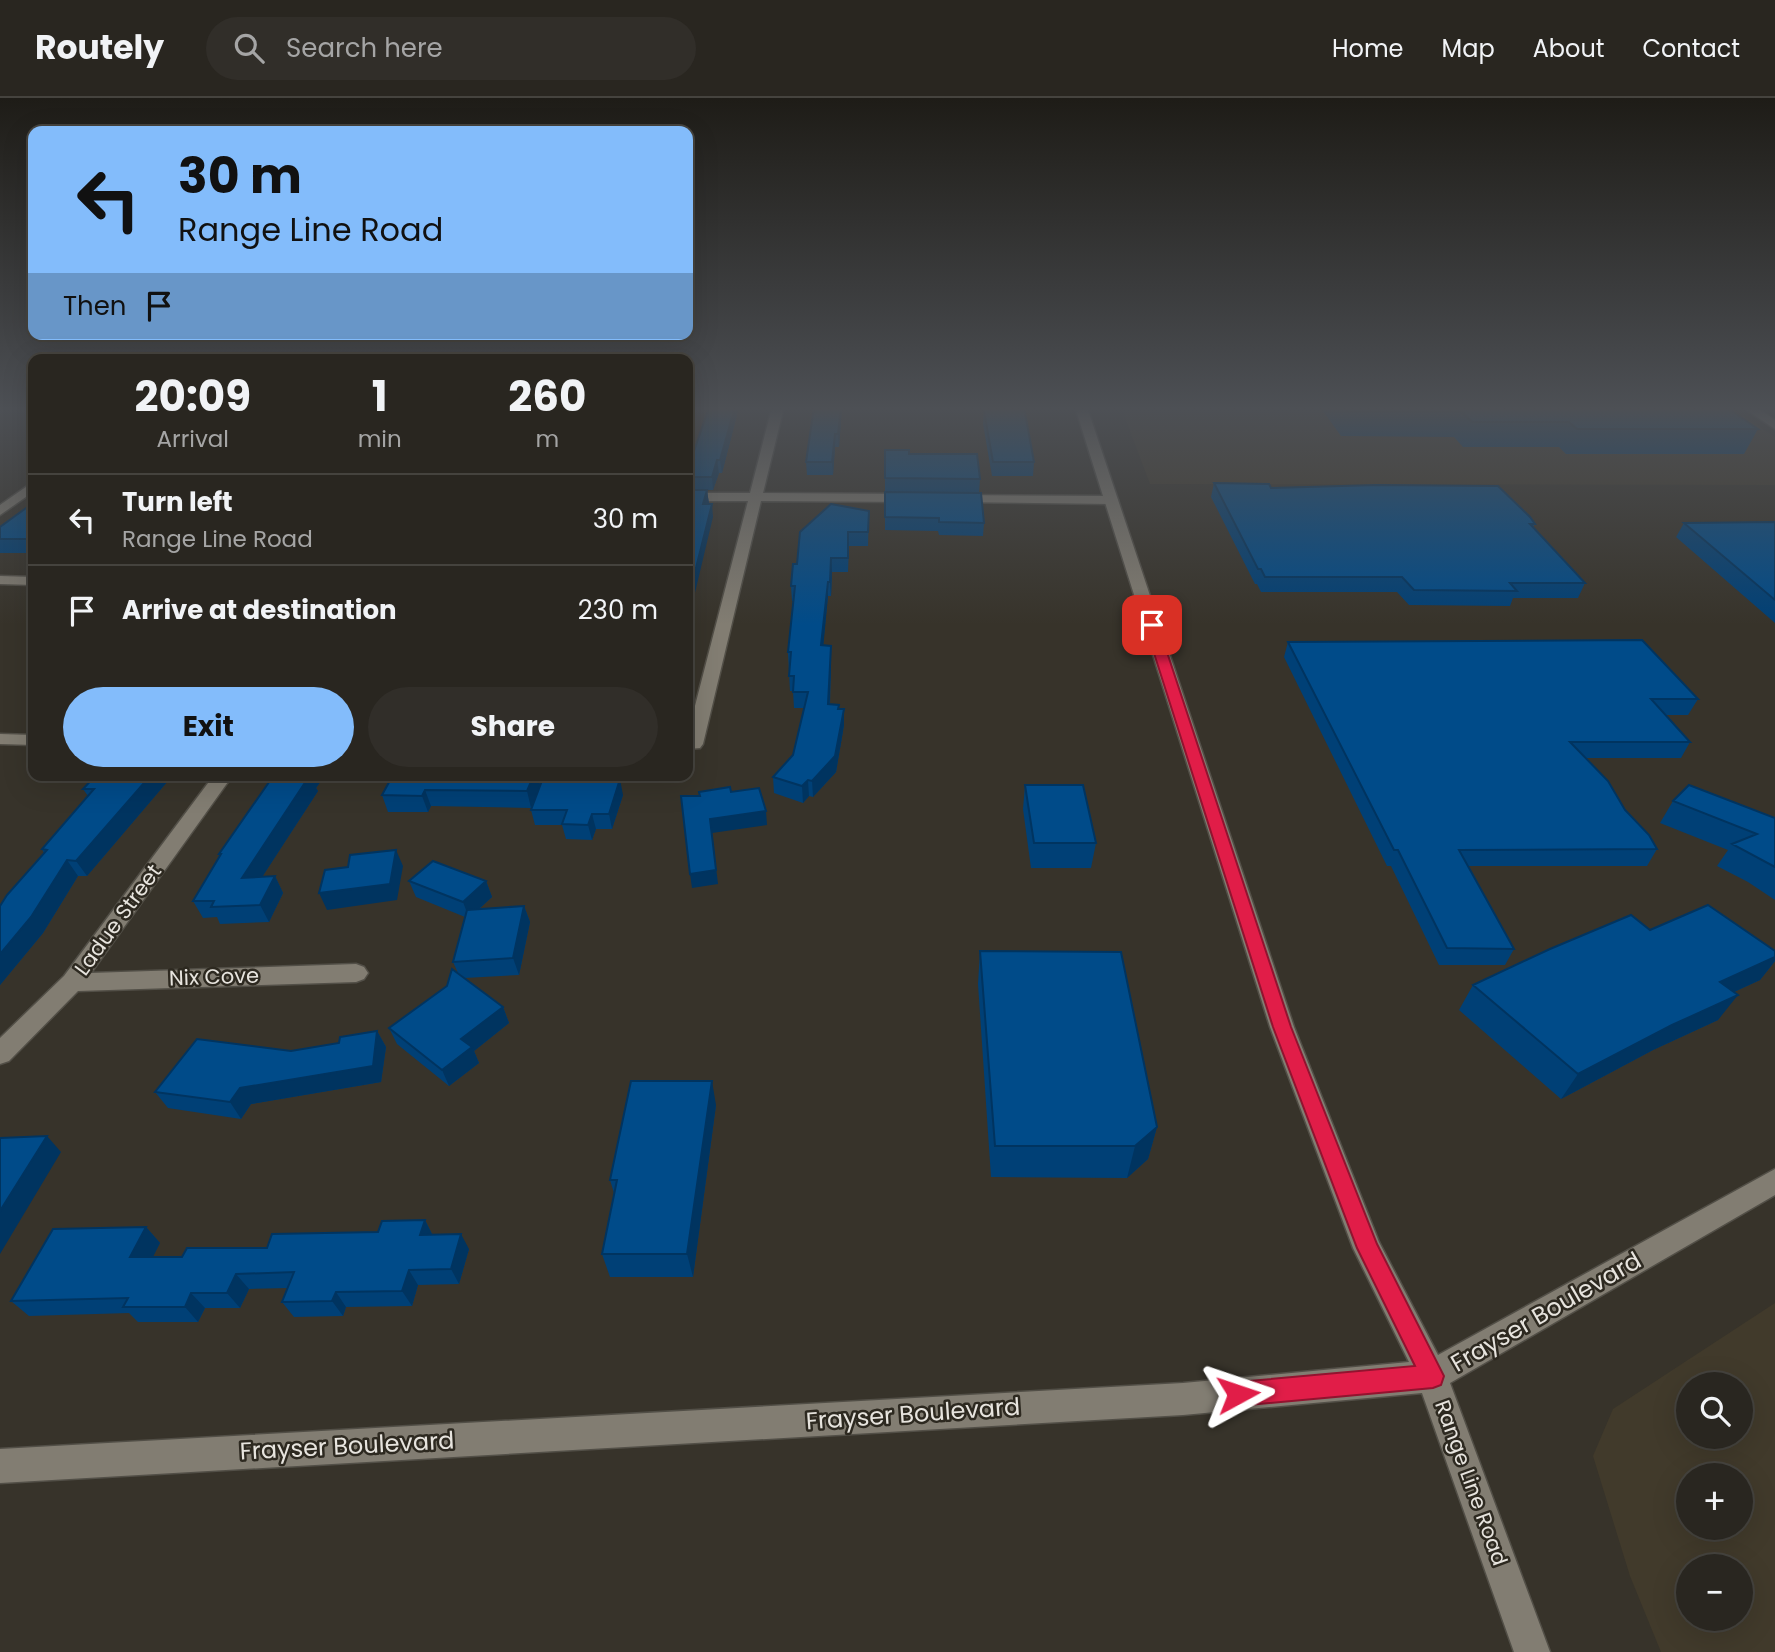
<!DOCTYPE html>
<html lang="en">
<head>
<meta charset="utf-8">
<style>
	body { margin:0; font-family:Poppins,sans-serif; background:#312e29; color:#f1f3f6; height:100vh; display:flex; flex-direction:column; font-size:26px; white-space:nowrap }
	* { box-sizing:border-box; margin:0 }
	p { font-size:23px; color:#a5a5a5 }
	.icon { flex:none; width:38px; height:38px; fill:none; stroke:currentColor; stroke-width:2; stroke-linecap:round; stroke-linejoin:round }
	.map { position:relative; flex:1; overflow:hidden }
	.panel { position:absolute; left:28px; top:256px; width:665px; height:427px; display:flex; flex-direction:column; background:#292620; border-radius:14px; box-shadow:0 7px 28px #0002,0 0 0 2px #45433e }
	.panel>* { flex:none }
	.top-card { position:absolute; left:28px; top:28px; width:665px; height:214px; border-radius:14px; box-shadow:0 7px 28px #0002,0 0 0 2px #45433e; background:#83bcfb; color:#111; overflow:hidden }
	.buttons { position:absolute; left:1676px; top:1274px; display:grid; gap:14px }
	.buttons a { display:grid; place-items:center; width:77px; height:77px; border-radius:50%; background:#292620; box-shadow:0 7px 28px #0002,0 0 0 2px #45433e; font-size:35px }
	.pin { position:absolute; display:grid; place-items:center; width:60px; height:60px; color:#fff; margin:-30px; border-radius:14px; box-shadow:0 4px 10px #0006 }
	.me { position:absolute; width:77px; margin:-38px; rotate:85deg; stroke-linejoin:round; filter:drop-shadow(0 0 5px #0008) }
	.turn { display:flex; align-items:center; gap:24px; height:147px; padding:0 35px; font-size:32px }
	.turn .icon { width:91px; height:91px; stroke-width:2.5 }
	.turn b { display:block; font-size:49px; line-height:60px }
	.then { display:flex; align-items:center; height:66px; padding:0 35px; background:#0003; gap:14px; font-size:26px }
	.eta { display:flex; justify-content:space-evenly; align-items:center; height:119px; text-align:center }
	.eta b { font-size:42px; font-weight:700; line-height:49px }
	.action { display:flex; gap:14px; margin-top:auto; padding:14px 35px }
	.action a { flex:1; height:80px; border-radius:42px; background:#83bcfb; color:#111; font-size:28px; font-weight:700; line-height:80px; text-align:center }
	.action a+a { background:#312e29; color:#f1f3f6 }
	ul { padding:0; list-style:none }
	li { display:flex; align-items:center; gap:21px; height:91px; padding:0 35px; border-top:2px solid #45433e }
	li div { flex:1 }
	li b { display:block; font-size:26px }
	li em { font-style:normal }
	header { display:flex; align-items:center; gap:42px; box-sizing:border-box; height:98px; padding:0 35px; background:#292620; border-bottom:2px solid #45433e }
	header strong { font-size:33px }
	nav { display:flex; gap:38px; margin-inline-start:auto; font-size:24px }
	.search { width:490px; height:63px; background:#312e29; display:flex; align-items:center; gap:18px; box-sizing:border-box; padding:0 24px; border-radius:38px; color:#a5a5a5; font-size:26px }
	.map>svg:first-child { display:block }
	.built { fill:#413a2b; fill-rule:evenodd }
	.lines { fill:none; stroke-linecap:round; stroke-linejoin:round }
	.minor-casing { stroke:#524f47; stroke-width:3 }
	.secondary-casing { stroke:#524f47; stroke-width:3 }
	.minor { fill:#827d72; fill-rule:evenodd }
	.secondary { fill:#827d72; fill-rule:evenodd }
	.wall { fill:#004076 }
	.shaded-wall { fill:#003460 }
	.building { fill:#004b89; stroke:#003460; stroke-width:2 }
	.route { fill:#e11d48; stroke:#92132f; stroke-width:2 }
	.labels { text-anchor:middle; stroke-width:5; stroke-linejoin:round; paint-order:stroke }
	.street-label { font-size:21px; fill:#e7e4de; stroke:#2d2920 }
	.near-street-label { font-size:24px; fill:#e7e4de; stroke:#2d2920 }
</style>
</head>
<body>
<header>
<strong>Routely</strong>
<div class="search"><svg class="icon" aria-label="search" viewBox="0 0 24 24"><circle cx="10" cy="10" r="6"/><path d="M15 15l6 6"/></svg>Search here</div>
<nav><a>Home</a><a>Map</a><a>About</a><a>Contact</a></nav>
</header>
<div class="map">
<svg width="1775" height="1554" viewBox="0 0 1775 1554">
	<rect width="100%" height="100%" fill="#37332a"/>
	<path class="built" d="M1121 309H1730L1775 339V387L1150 386Z
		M1775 1205V1554H1661L1630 1478 1593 1358 1613 1311ZM1689 1286H1741V1339H1689ZM1689 1377H1741V1430H1689ZM1689 1468H1741V1521H1689Z"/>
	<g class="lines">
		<defs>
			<path id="minor" d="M772 309H784L763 395 913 396 920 400 913 404 761 403 703 646 700 650 688 651V635L748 403H688V395H750Z
				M1742 309H1756L1775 322V331Z
				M33 384V394L0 417V407Z
				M956 397 1111 398 1118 402 1111 406 951 404 949 401Z
				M0 478 33 479V487L0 486Z
				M0 636 33 637V647L0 646Z
				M214 677H233L91 875 356 866 364 869 368 875 364 881 356 884 78 893 9 963 0 966V940L64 878Z"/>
			<path id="secondary" d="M1075 309H1087L1294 929 1379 1144 1438 1257 1775 1071V1097L1450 1285 1550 1554H1514L1422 1295 1183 1317 0 1385V1351L1183 1285 1409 1264 1353 1150 1270 929Z"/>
		</defs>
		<use href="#minor" class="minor-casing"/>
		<use href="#secondary" class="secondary-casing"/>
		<use href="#minor" class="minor"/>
		<use href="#secondary" class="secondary"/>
	</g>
	<path class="wall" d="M709 309H739L722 375H719L713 392H707L709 406 713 419 691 392 689 379 692 370 691 362Z
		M842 309 839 349H835L833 377H807L806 364Z
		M984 309 1034 364 1033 378H992L983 326Z
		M1324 309H1726L1758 331 1744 356H1566L1559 349H1463L1454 339 1341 338 1323 313Z
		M885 352 909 356 980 381 979 395 885 394Z
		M1214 385 1271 390 1535 426 1533 429 1585 485 1578 500H1513L1510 508 1409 507 1397 494H1261L1257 486H1255L1211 399Z
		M885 394 984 425 983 438 939 437 938 433 885 432Z
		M33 405V455H0V429Z
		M869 413 868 448H849L848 474H832L831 498H828L823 547 831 548V564L830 607H839V611H844V627L836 674 813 699 809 698 803 705 774 695 773 679 793 657 805 610H794L793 593H790L788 554 793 503H792L791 488 797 466Z
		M1775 424V525L1676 439 1684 425Z
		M1288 544 1698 601 1688 617H1666L1690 644 1681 660H1586L1625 712 1657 751 1647 768H1468L1514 851 1505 867H1439L1391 768H1387L1284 559Z
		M96 677H163L167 684 87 778H78L43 835 0 887V808L44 755 42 751 88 698 83 691Z
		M274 677H318L321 683 316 690 318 693 262 779 275 778 283 795 269 824 220 826 217 819 203 820 193 803 220 758 219 756Z
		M393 677H538L540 688 623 697 612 731H596L592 742 566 741 562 727H535L531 712V710L431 708 428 714H388L382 697Z
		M1025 687 1096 745 1091 770H1031L1023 711Z
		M1673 703 1775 720V802L1748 784 1717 768 1728 752 1660 725Z
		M409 783H486L492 799 479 811 524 808 530 824 519 877 465 880 503 909 509 925 474 953 479 965 449 988 397 946 389 930 447 888 458 875 453 864 465 819 416 799Z
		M1650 832 1775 853V863L1760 882 1734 894 1718 922 1653 952 1561 1001 1459 912 1473 887Z
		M980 853 1157 1029 1148 1061 1127 1080 991 1079 978 886Z
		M377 933 386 949 381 984 251 1006 241 1021 168 1010 155 994 291 953 339 945Z
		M716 1007 693 1179H610L602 1156 614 1095 610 1082Z
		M425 1122 432 1136 469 1151 459 1186 418 1187 412 1208 346 1209 343 1218 294 1219 282 1204 288 1190 249 1191 240 1210H205L198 1224H138L129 1215 29 1218 11 1203 146 1129 160 1145 152 1159H182L267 1150 378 1134Z"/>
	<path class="shaded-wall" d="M735 309H739L722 375 720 362Z
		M841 309H842L839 349 838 336Z
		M835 336V349L833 377 832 364Z
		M717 362 719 375 713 392 712 379Z
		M707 392 709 406H703Z
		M712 406 713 419 688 524V502Z
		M831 460 832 474 831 498 830 484Z
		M828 484V498L822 562 821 547Z
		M831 548V564L829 622 828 606Z
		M844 611V627L836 674 813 699 812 683Z
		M151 677H163L167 684 87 778 76 763Z
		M307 677H318L321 683 316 690 318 693 251 796 242 780Z
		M534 677H538L540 688 531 710 527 693Z
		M620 681 623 697 612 731 609 716Z
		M808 682 809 698 803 705 802 688Z
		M425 692 431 708 428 714 422 698Z
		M766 713 767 727 712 735 718 786 692 790 690 776 710 721Z
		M592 716 596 731 592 742 588 727Z
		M396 752 403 768 397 802 327 812 319 795Z
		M67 762 78 778 43 835 0 887V856Z
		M275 778 283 795 269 824 260 807Z
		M486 783 492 799 469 820 463 804Z
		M524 808 530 824 519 877 513 860Z
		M1775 859V863L1760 882 1701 909 1720 884Z
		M1738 897 1718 922 1653 952 1561 1001 1578 976 1672 927Z
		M503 909 509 925 474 953 479 965 449 988 442 972 461 941Z
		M377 933 386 949 381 984 251 1006 241 1021 230 1004 240 990Z
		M712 983 716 1007 693 1179 687 1156Z
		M1157 1029 1148 1061 1127 1080 1135 1048Z
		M47 1038 61 1054 0 1156V1113Z
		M425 1122 433 1138 420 1137Z
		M146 1129 160 1145 145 1175 130 1159Z
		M461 1136 469 1151 459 1186 451 1171Z
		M409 1172 418 1187 412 1208 402 1193Z
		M236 1176 249 1191 240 1210 227 1195Z
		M336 1194 346 1209 343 1218 332 1203Z
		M191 1195 205 1210 198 1224 185 1209Z"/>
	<path class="building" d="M709 309H735L720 362H717L712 379H689L694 362H691Z
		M814 309H841L838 336H835L832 364H806Z
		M984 309H1024L1034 364H993L984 313Z
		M1345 309H1726L1758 331H1577L1569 324H1472L1462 314H1348Z
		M885 352H909V356H977L980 381 885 380Z
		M1214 385 1269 386 1271 390 1377 387 1498 388 1530 419 1535 426H1530L1585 485H1510L1517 493 1414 492 1402 479H1265L1261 471H1258Z
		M688 392H707L703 406H712L688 502Z
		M885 394 981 395 984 425 939 424V420L885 419Z
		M33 405V441H0V429Z
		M831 406 869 413 868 434H848V460H831L830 484H828L821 547 831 548 828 606 839 607 838 611H844L835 658 812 683 808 682 802 688 773 679 793 657 808 594H793L794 578H789L791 554H788L795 488H791L793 466H797L800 434Z
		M1775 424V502L1684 425Z
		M1642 542 1698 601H1651L1690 644H1570L1608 683 1625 712 1649 737 1657 751 1459 752 1514 851 1447 850 1398 752H1394L1288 544Z
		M96 677H151L76 763 67 762 31 819 0 856V808L7 797 47 752 42 751 94 691H83Z
		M274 677H310L242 780 275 778 260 807 211 809 214 803H193L221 756H219Z
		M393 677H534L527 693 425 692 422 698 382 697Z
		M543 680 620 681 609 716H592L588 727 562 726 567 712H531Z
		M1025 687H1083L1096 745H1034Z
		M1689 687 1775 720V769L1732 746 1757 736 1673 703Z
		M730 689 731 694 759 690 766 713 710 721 716 772 690 776 681 698H700L699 694Z
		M396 752 390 786 319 795 325 772 348 769 350 757Z
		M433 763 486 783 463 804 409 783Z
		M1708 807 1775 853V859L1720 884 1738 897 1672 927 1578 976 1473 887 1550 851 1631 817 1650 832Z
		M524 808 513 860 453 864 467 812Z
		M980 853 1121 854 1157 1029 1135 1048H995Z
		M452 871 503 909 461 941 472 949 442 972 389 930 447 888Z
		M377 933 373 968 240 990 230 1004 155 994 197 941 291 953 339 945 340 939Z
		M631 983H712L687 1156H602L617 1082H610Z
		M47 1038 0 1113V1040Z
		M425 1122 420 1137 461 1136 451 1171 409 1172 402 1193 336 1194 332 1203 282 1204 294 1174 236 1176 227 1195H191L185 1209H123L128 1200 11 1203 53 1131 146 1129 130 1159H182L187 1150H267L272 1136 378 1134 382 1123Z"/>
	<linearGradient id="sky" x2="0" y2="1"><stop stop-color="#1e1c17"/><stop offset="0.59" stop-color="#4d5055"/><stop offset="1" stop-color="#4d5055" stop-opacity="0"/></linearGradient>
	<rect width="1775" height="527" fill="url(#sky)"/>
	<path class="route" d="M1152 523 1158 527 1291 929 1377 1146 1444 1278 1441 1287 1433 1290 1238 1308 1230 1304 1226 1296 1230 1287 1238 1284 1415 1268 1357 1150 1273 929 1145 527Z"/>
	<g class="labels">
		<g class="street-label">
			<text transform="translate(118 822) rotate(-54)" y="7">Ladue Street</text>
			<text transform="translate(214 879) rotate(-2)" y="7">Nix Cove</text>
			<text transform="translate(1471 1385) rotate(70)" y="7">Range Line Road</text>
		</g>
		<g class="near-street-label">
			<text transform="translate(1546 1214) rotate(-30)" y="8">Frayser Boulevard</text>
			<text transform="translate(913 1316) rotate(-4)" y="8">Frayser Boulevard</text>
			<text transform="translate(347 1348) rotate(-3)" y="8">Frayser Boulevard</text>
		</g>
	</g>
</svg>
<div class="buttons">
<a><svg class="icon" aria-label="search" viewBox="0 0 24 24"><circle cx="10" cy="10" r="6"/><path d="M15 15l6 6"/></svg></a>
<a>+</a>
<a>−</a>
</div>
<div class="pin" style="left:1152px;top:527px;background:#d93025"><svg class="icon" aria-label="arrive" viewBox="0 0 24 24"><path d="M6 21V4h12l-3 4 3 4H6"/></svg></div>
<svg class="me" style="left:1238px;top:1296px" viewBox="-20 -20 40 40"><path d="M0-17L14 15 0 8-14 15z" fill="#e11d48" stroke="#fff" stroke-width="4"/></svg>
<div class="top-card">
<div class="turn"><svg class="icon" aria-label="left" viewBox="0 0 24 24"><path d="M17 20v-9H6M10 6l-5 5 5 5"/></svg><div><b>30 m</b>Range Line Road</div></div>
<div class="then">Then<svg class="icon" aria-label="arrive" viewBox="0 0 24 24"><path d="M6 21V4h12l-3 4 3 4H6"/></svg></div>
</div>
<section class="panel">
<div class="eta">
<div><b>20:09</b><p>Arrival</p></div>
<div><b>1</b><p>min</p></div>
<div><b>260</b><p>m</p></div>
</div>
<ul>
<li><svg class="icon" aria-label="left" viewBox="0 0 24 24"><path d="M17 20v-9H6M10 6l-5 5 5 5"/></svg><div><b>Turn left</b><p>Range Line Road</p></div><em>30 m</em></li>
<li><svg class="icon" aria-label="arrive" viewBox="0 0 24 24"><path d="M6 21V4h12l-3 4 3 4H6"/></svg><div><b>Arrive at destination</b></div><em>230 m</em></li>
</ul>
<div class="action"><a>Exit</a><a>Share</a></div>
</section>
</div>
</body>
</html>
